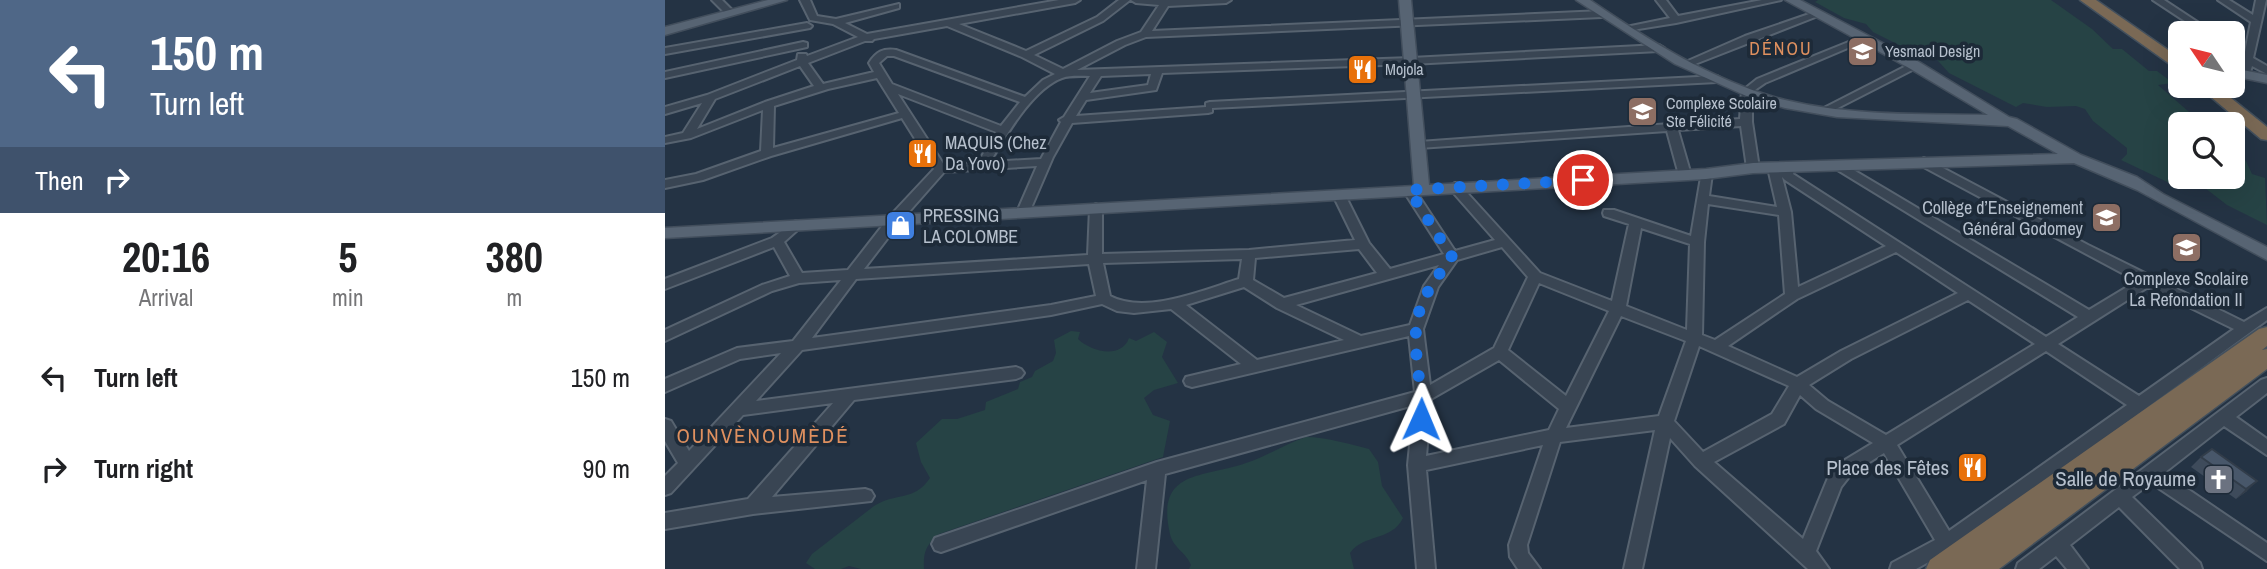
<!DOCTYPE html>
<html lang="en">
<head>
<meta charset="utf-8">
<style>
	body { margin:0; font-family:"Archivo Narrow",sans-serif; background:#f2f2f2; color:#202124; height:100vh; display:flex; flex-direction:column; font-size:26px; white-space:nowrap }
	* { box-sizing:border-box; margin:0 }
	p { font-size:23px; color:#757577 }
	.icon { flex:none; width:38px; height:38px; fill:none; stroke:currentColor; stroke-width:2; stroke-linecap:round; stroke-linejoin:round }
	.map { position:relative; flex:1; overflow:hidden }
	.sheet { display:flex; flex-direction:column; background:#fff; width:665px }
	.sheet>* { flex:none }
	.guide { background:#4f6787; color:#fff; overflow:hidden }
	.needle { width:46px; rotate:305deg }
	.buttons { position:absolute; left:1503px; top:21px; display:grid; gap:14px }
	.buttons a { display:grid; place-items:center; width:77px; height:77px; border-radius:10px; background:#fff; box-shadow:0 7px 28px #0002; font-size:35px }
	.pin { position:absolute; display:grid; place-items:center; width:60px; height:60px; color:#fff; margin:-30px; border:4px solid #fff; border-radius:50%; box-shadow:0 2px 7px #0007 }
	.me { position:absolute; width:77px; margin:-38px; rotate:1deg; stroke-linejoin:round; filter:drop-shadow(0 0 5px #0008) }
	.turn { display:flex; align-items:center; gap:24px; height:147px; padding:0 35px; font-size:32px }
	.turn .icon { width:91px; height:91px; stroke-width:2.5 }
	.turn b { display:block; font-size:49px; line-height:60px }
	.then { display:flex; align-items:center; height:66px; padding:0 35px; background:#0003; gap:14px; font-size:26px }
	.eta { display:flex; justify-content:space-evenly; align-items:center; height:119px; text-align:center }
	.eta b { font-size:42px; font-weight:800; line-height:49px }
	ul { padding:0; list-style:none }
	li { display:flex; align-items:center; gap:21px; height:91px; padding:0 35px }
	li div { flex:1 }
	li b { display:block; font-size:26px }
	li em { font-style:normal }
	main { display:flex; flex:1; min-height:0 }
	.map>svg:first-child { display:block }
	.green { fill:#264345 }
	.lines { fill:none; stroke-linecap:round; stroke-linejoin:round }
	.minor-casing { stroke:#576370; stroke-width:4 }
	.major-casing { stroke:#424e5c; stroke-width:3 }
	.highway-casing { stroke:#43505d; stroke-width:3 }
	.minor { fill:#394553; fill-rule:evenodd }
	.major { fill:#576473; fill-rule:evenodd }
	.highway { fill:#7a6955; fill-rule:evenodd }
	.wall { fill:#3e4b5b }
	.shaded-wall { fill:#323d4a }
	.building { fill:#48576a; stroke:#323d4a; stroke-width:2 }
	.route { stroke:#1a73e8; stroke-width:12; stroke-dasharray:0 21.6 }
	.labels { text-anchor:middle; stroke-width:7; stroke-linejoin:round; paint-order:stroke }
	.far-poi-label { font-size:16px; fill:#b6c0cd; stroke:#1d2a38; text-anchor:start }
	.far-quarter-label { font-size:18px; letter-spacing:2px; fill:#df905f; stroke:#1d2a38 }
	.poi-label { font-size:18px; fill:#b6c0cd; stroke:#1d2a38; text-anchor:start }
	.quarter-label { font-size:21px; letter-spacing:2px; fill:#df905f; stroke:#1d2a38 }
	.near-poi-label { font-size:21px; fill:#b6c0cd; stroke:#1d2a38; text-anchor:end }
</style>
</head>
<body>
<main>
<section class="sheet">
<div class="guide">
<div class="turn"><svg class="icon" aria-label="left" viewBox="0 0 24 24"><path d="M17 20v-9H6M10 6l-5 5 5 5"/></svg><div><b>150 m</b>Turn left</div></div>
<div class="then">Then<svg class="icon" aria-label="right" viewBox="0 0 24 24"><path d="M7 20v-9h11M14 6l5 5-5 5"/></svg></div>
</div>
<div class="eta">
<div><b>20:16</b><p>Arrival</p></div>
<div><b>5</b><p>min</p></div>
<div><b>380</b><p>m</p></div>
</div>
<ul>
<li><svg class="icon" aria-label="left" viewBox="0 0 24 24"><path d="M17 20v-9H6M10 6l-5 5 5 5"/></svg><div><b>Turn left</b></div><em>150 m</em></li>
<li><svg class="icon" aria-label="right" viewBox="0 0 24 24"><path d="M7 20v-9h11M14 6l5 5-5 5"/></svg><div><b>Turn right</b></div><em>90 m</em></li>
</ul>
</section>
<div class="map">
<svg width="1602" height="569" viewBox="0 0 1602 569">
	<rect width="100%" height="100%" fill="#243344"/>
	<path class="green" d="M1153 0H1386L1427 29 1448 49H1457L1484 71H1492L1508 83 1493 85 1538 124H1516V177H1568V150L1581 161 1587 174 1600 178 1602 225 1562 205 1540 188 1517 189 1456 160 1462 154V148L1428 121 1420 109 1411 106 1382 107 1358 103 1351 107 1284 73 1265 52 1255 48 1242 49 1208 32 1201 24 1179 18 1150 2Z
		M406 331 415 332 413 339C425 351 456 360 464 338L471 341 489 332 502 342 497 357 513 383 489 390 479 398 488 415 505 421 498 457 274 534C261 545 258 552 259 569H196L184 566 176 569H150L141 563 147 554 209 506C231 492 249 502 265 478L256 462 251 443 277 419H292L320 410 321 402 353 389 355 382 367 377 370 371 388 361 391 353 389 340Z
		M641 437C661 437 684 444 704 449L713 462 717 486 738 518C727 541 698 534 685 553L689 569H524L526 565C521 552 508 548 505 534 490 469 539 478 581 463 602 456 620 444 641 437Z"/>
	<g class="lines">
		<defs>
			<path id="minor" d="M47 0H57L70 13 62 15Z
				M135 0H145L152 16 171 19 234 4V8L180 23 202 34 394 0H415L410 3 294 24 361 51 432 17 454 0H465L438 21 369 55 398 69 452 41 476 32 494 5 471 3 466 0H566L561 3 503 6 487 31 937 11 942 14 937 17 481 37 460 45 412 70 746 58 994 45 999 48 994 51 746 64 497 73 491 90 421 100 411 116 541 107V103L545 102 1052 76 1057 79 1052 82 547 108V112L543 113 407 123 388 157 363 215H353L352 212 372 166 279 172 235 222 199 269 423 255 425 208 431 204 437 208V254L584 250 690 240 668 195 674 191 680 195 704 243 725 269 779 254 738 190 740 187H748L790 251 830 240 786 190 784 187 790 183 794 184 875 273 947 301 964 224 939 216 938 213 939 210H949L1026 236 1037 171H1045L1047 174 1044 196 1112 207 1103 168 1105 165H1113L1116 171 1119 165 1123 164 1129 168 1128 174 1381 337 1413 317 1171 169 1169 166 1171 163 1175 162 1424 310 1472 281 1255 165 1253 162 1259 158 1423 245 1579 322 1602 308V320L1293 545 1299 558 1297 564 1290 566 1283 564 1278 554 1251 569H1225L1227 563 1270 540 1219 453 1187 473 1176 487 1151 551 1164 569H1143L1030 466 1005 438 977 569H959L990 430 895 442 862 545 863 553 875 569H853L845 557 844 545 878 445 761 470 770 569H752L743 465 749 405 500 474 490 569H472L482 480 276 552 270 550 267 544 270 538 492 462 750 392 744 336 527 387 521 385 519 381 521 377 576 364 506 309 469 313 452 311 437 304 386 315 137 350 91 401 351 367 356 369 359 373 356 377 351 379 189 400 107 497 200 489 206 491 209 496 206 501 88 514 0 529V513L83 499 168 403 78 415 6 493 0 495V476L13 463 0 441V419L6 421 24 451 116 353 75 359 0 392V379L72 348 128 341 176 280 134 283 107 291 0 341V330L97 285 125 276 109 247 0 289V279L107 238 131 221 138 225 119 242 137 273 183 270 225 216 269 169 237 118 106 156 38 180 0 188V180L31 174 96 151 98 110 26 138 0 143V137L18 133 37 103 0 114V107L42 95 132 60 133 54H141L142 56 193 37 168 24 145 20ZM282 26 357 57 390 74 378 80 360 97 231 50C218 48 211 52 204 63L209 72 158 84 143 63 200 41H207L209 39ZM222 56H229L355 102 336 126 227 84 214 63ZM135 66 149 86 100 102 32 129 50 99ZM486 74 483 85 425 93 436 76ZM425 76 399 117 394 120 396 122 376 159 325 162C341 136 367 89 397 78 405 75 416 76 425 76ZM212 78 234 113 108 148 109 106 163 89ZM233 94 331 132 313 163 279 165ZM1117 177 1120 180 1221 246 1133 287 1126 212ZM1043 204 1114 215 1120 294 1050 340 1037 335 1039 242ZM976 228 1025 244 1022 330 961 306ZM837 247 863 277 829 348 765 385 758 329 773 287 792 260ZM694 249 712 273 619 298 588 280 590 258ZM1231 252 1293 293 1176 351 1132 377 1063 346 1132 299ZM577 259 574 279C538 290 481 315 445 296L438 263ZM424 264 431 296 386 305 147 338 191 279ZM774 265 759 286 745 325 696 336 631 305ZM874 283 944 311 901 396 843 350ZM579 287 612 308 679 340 592 360 521 305ZM1483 287 1569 329 1474 396 1393 344ZM1303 300 1370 344 1221 435 1163 401 1144 385 1186 359ZM956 316 1021 341 994 416 901 428ZM1034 346 1124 386 1107 414 1038 452 1009 421ZM1381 351 1462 405 1284 531 1232 445ZM834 360 894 409 884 430 761 456 766 399ZM1135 395 1151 409 1208 443 1175 463 1163 478 1138 539 1049 462 1119 424Z
				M991 0H1001L1013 16 1097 0H1116L1011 23 961 31V27L1005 18Z
				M1488 0H1499L1549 33H1538Z
				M1553 0H1564L1588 15 1591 0H1601L1588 58 1602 66V74L1587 66 1584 75H1576L1575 73 1578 60 1568 53V46L1580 52 1586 22Z
				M1150 12 1158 14 1025 66H1017L1016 64 1080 36Z
				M142 23 147 26 145 28 0 54V48Z
				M1196 37 1204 39 1100 83 1087 92V122L1094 168 1088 172 1082 168 1076 126 1013 130 1026 175 1020 179 1014 175 1002 131 754 148 748 145 754 142 1075 119 1077 91 1092 79Z
				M138 42 142 43V47L0 78V72Z
				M1249 62 1253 63V67L1163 113 1159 114 1153 111Z
				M1602 378V393L1571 417 1602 439V455L1559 426 1499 473 1602 543V561L1486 483 1467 497 1535 563 1537 569H1515L1454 507 1405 545 1423 569H1402L1391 556 1374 569H1351L1353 563 1596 380Z"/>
			<path id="major" d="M103 0H122L0 35V27Z
				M734 0H746L764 185 1041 169 1088 163 1393 154 1343 126 1172 117 1120 108 1088 99 1010 64 911 0H925C985 41 1049 82 1120 100 1186 116 1256 114 1323 115L1244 68 1120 0H1135L1254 62 1344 117 1352 119 1416 155 1472 177 1498 194 1602 247V260L1472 190 1409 163 1088 173 1041 179 0 238V228L749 186Z
				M1568 68 1602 75V83L1568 76Z"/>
			<path id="highway" d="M1415 0H1431L1516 59V72Z
				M1533 86H1551L1602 127V140L1596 139Z
				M1602 327V346L1597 350 1602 349V369L1334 569H1261L1265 560 1594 329Z"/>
		</defs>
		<use href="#minor" class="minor-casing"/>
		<use href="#major" class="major-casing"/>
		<use href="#highway" class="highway-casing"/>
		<use href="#minor" class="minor"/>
		<use href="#major" class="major"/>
		<use href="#highway" class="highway"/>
	</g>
	<path class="wall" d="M1547 449 1582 491 1571 499 1526 467 1536 457Z"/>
	<path class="shaded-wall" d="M1592 481 1582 491 1571 499 1581 489Z"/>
	<path class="building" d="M1547 449 1592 481 1581 489 1536 457Z"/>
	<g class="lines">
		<path class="route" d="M756 419C758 389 749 360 751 330 752 302 771 278 787 257L744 190 918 180"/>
	</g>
	<defs>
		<symbol id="university-square" viewBox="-11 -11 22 22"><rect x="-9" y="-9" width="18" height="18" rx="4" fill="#8d6e63" stroke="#1d2a38"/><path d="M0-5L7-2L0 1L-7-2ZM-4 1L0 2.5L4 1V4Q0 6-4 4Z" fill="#fff"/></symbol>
		<symbol id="restaurant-square" viewBox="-11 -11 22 22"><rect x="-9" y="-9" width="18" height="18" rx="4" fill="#e8710a" stroke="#1d2a38"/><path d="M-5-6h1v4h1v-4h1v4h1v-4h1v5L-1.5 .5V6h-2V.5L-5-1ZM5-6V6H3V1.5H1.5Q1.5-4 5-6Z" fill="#fff"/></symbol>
		<symbol id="school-square" viewBox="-11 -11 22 22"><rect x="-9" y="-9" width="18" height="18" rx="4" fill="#8d6e63" stroke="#1d2a38"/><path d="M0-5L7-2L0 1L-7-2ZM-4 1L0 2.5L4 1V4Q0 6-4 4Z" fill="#fff"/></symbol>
		<symbol id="shop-square" viewBox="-11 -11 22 22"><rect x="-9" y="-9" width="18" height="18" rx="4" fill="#3f7fe0" stroke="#1d2a38"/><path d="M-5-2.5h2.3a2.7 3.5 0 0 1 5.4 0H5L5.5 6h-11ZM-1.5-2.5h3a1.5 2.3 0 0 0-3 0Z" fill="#fff"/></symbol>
		<symbol id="church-square" viewBox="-11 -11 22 22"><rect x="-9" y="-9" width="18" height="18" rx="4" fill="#6b7280" stroke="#1d2a38"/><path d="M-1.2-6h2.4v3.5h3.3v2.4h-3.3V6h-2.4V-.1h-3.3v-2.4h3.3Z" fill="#fff"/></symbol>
	</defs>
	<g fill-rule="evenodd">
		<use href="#university-square" x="1180" y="34" width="35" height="35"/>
		<use href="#restaurant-square" x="680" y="52" width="35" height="35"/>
		<use href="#school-square" x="960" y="94" width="35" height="35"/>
		<use href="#restaurant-square" x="240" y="136" width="35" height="35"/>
		<use href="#school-square" x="1424" y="200" width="35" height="35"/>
		<use href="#shop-square" x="218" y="208" width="35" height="35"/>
		<use href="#school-square" x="1504" y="230" width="35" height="35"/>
		<use href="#restaurant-square" x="1290" y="450" width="35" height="35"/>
		<use href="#church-square" x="1536" y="462" width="35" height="35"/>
	</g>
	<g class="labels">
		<g class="far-poi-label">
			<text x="1220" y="57">Yesmaol Design</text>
			<text x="720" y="75">Mojola</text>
			<text x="1001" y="109">Complexe Scolaire<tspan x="1001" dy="18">Ste Félicité</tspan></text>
		</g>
		<g class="far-quarter-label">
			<text x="1116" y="55">DÉNOU</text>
		</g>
		<g class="poi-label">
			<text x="280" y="149">MAQUIS (Chez<tspan x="280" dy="21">Da Yovo)</tspan></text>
			<text x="1418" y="214" text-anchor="end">Collège d’Enseignement<tspan x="1418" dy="21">Général Godomey</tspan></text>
			<text x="258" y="222">PRESSING<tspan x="258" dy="21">LA COLOMBE</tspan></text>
			<text x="1521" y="285" text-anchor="middle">Complexe Scolaire<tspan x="1521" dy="21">La Refondation II</tspan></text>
		</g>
		<g class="quarter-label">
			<text x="98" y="443">OUNVÈNOUMÈDÉ</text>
		</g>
		<g class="near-poi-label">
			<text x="1284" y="475">Place des Fêtes</text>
			<text x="1531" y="486">Salle de Royaume</text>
		</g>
	</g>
</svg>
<div class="buttons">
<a><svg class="needle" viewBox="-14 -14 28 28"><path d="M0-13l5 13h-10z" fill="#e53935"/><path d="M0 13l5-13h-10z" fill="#757577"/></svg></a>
<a><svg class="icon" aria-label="search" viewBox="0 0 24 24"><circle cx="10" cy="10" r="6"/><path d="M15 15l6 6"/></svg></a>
</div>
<div class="pin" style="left:918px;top:180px;background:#d93025"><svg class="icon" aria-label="arrive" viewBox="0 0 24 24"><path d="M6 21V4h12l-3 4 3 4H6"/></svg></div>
<svg class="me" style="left:756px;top:419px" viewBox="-20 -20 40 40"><path d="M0-17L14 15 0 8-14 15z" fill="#1a73e8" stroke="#fff" stroke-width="4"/></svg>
</div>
</main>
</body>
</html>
